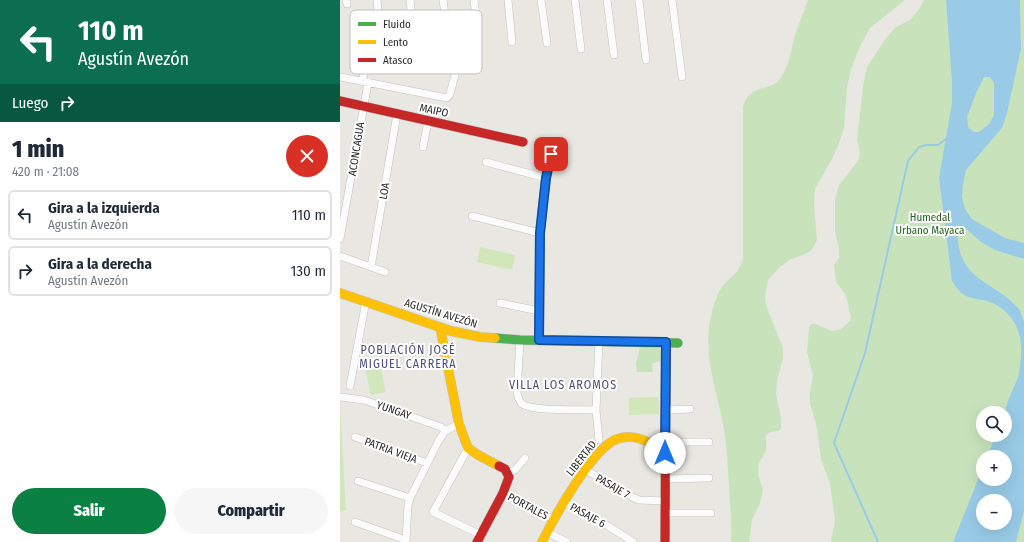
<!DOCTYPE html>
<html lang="es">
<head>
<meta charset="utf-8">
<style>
	body { margin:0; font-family:"Fira Sans Condensed",sans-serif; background:#f6f6f7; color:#1f2937; height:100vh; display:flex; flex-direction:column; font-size:15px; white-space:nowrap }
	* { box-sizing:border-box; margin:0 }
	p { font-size:13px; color:#747a83 }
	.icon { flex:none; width:22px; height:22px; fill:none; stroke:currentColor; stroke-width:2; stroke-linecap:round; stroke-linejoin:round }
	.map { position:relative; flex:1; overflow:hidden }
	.drawer { display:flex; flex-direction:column; background:#fff; width:340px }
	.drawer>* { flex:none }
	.guide { background:#0b6e4f; color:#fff; overflow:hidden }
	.fabs { position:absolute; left:636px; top:406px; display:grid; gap:8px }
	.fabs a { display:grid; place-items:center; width:36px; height:36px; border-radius:50%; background:#fff; box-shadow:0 4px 16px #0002; font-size:20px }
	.pin { position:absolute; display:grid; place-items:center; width:34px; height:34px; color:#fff; margin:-17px; border-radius:8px; box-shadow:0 2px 6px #0006 }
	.me { position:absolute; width:44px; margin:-22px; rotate:0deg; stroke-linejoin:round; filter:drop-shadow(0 0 3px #0008) }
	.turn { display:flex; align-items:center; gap:14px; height:84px; padding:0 12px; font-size:18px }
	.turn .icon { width:52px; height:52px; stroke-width:2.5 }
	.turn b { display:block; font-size:28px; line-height:34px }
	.then { display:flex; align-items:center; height:38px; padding:0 12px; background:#0003; gap:8px; font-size:15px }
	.round { display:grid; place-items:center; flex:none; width:42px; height:42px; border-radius:21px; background:#f6f6f7 }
	.headline { display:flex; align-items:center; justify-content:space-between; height:68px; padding:0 12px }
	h1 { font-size:24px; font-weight:800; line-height:30px }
	.action { display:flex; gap:8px; margin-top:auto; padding:8px 12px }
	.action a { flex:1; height:46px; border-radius:24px; background:#0b8043; color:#fff; font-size:16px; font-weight:800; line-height:46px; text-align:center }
	.action a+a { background:#f6f6f7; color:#1f2937 }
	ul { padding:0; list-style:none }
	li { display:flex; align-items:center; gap:12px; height:50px; margin:0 8px 6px; padding:0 4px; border:2px solid #e0e1e3; border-radius:6px }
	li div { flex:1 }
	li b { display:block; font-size:15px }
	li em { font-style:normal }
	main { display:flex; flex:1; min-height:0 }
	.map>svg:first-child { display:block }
	.green { fill:#c8e3bc; fill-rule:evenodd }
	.pitch { fill:#d1e7ba }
	.water { fill:#99cbe7; fill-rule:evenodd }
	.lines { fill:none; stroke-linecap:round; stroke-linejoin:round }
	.stream { stroke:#99cbe7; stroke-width:2 }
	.street-casing { stroke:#c2c2c2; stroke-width:8 }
	.fast-casing { stroke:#c2c2c2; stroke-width:10 }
	.slow-casing { stroke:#c2c2c2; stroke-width:10 }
	.jam-casing { stroke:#c2c2c2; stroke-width:10 }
	.street { stroke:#fcfbfb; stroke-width:7 }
	.fast { stroke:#4caf50; stroke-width:9 }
	.slow { stroke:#ffc107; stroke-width:9 }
	.jam { stroke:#c62828; stroke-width:9 }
	.route-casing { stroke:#114b97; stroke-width:10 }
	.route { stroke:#1a73e8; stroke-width:7 }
	.labels { text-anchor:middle; stroke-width:4; stroke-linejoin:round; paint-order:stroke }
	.street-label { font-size:11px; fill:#2b2b2b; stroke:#fff }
	.park-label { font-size:11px; fill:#26661e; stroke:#fff }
	.neighbourhood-label { font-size:12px; letter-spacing:1px; fill:#4d517a; stroke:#fff }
	.key { fill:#fff; stroke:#bfbfbf; stroke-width:1 }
	.key-label { font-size:11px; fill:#2b2b2b }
</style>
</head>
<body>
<main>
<section class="drawer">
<div class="guide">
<div class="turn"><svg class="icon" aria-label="left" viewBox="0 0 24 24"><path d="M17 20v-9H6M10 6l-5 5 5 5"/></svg><div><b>110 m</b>Agustín Avezón</div></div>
<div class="then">Luego<svg class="icon" aria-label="right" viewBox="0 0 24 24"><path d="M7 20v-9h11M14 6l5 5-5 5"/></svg></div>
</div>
<div class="headline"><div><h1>1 min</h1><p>420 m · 21:08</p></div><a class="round" style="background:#d93025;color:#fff"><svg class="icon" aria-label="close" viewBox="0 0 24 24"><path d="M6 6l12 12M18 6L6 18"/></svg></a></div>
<ul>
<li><svg class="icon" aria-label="left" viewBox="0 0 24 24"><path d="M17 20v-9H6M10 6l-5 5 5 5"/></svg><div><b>Gira a la izquierda</b><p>Agustín Avezón</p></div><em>110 m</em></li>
<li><svg class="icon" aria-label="right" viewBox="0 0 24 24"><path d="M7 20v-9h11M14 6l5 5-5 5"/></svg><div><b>Gira a la derecha</b><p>Agustín Avezón</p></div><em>130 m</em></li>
</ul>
<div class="action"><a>Salir</a><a>Compartir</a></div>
</section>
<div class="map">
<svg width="684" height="542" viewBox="0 0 684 542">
	<rect width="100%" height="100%" fill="#e8e7e2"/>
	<path class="green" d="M468 0H565L530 28 521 44 511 69 507 87 504 128 498 146 492 159 475 189 474 204 477 240 473 248 468 253 449 260 439 268 428 280 425 296 426 305 443 348V358L437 381 436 394 441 418V429L438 431 431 432 426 435V451L419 463 418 474 423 490 420 503 412 520 409 542H391C392 524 390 505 389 487 388 468 387 449 384 429 378 395 365 362 369 327 370 318 376 294 382 287 391 275 398 276 403 258V106C412 81 431 94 442 76 450 63 451 49 455 35 459 23 464 12 468 0Z
		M584 0H684V542H491L495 520 490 484 481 459 477 428 470 403V392L473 376 467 352 469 328 471 324H475L492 331 501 329 510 321 511 316 509 311 508 303 505 294 496 282 494 265 499 258V249L495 232V200L499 185 518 161 520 153 517 140 523 86 527 67 546 38 556 27 570 20 580 8ZM643 413H665V435H643ZM643 457H665V479H643ZM643 501H665V523H643Z
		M300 346 319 347 322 350 323 361 312 363 313 372H297L296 364Z"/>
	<path class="pitch" d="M140 247 175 255 172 270 137 262Z
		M40 365 46 392 31 395 25 368Z
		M318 397 319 414 289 415V398Z
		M0 405 6 510 0 511Z"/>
	<path class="water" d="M606 0H680V3L681 49 667 113 662 128 626 170 623 184 622 197 625 209 632 219 665 238 684 243V259L655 250 641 242 623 226H620C616 230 617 235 618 241 622 281 655 282 678 308 681 311 682 317 684 322V511L676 542H613L643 467V479H665V457H647L656 435H665C665 428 664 417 665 411 668 399 674 388 678 377 684 349 684 323 658 306 640 294 626 306 612 281L599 178 612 103V81ZM644 77H650L654 83V115L649 124 639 132H634L628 127 627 117 637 91ZM643 501H665V523H643Z"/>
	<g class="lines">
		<path class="stream" d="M538 542 494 443 525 353 568 161 579 147 586 145H598L606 139"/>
		<defs>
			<path id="street" d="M6 0 7 4
				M37 0 38 10
				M70 0 72 18
				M103 0 106 22
				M134 0 138 32
				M168 0 172 42
				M201 0 207 43
				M235 0 241 49
				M267 0 274 55
				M299 0 306 60
				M332 0 342 77
				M0 77 107 98 110 94 120 56
				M22 81 33 36
				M83 147 88 121
				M146 162 206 178
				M132 216 200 233
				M0 239 28 83
				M0 256 45 272
				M31 267 57 114
				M160 303 199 311
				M180 340 177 393C178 397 179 401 182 404 193 412 241 409 256 410
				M259 341 256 410 259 440
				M10 386 26 301
				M0 397 24 400 101 427 105 431
				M325 410 350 409
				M15 437 87 463
				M325 442H369
				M128 448 93 512 141 535
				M246 470 292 497 299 500 325 501
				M168 473 175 470 185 458
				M325 479 369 478
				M18 481 70 498
				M163 493 213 519
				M224 502 268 526 293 542
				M325 513H371
				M15 522 66 540
				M206 532 227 542
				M66 542 68 505 70 498 98 442 105 431 119 424"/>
			<path id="fast" d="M155 338 180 340 338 343
				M199 340 200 233 206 178 211 154"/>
			<path id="slow" d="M0 293 111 331 140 337 155 338
				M100 327 119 424 128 448 138 455 159 466
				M202 542C214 518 252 448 277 439 295 433 311 442 325 453"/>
			<path id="jam" d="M0 101 183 142
				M137 542 163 493 169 477 165 469 159 466
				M325 542 326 342"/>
		</defs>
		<use href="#street" class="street-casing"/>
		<use href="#fast" class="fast-casing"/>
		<use href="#slow" class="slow-casing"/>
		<use href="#jam" class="jam-casing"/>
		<use href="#street" class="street"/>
		<use href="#fast" class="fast"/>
		<use href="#slow" class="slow"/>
		<use href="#jam" class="jam"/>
	</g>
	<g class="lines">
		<defs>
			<path id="route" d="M211 154 206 178 200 233 199 340 326 342 325 453"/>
		</defs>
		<use href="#route" class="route-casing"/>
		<use href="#route" class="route"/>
	</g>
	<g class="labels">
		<g class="street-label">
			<text transform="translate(94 110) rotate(12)" y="4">MAIPO</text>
			<text transform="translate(16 149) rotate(-81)" y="4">ACONCAGUA</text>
			<text transform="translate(44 191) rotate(-80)" y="4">LOA</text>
			<text transform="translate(101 313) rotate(17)" y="4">AGUSTÍN AVEZÓN</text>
			<text transform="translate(54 410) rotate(19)" y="4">YUNGAY</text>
			<text transform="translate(51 450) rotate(20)" y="4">PATRIA VIEJA</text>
			<text transform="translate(241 458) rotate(-52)" y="4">LIBERTAD</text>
			<text transform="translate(273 486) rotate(30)" y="4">PASAJE 7</text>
			<text transform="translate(188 506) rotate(28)" y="4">PORTALES</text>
			<text transform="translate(248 515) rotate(29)" y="4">PASAJE 6</text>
		</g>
		<g class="park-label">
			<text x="590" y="221">Humedal<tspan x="590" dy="13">Urbano Mayaca</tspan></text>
		</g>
		<g class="neighbourhood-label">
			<text x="68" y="354">POBLACIÓN JOSÉ<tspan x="68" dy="14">MIGUEL CARRERA</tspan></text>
			<text x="223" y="389">VILLA LOS AROMOS</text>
		</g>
	</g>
	<rect x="10" y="10" width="132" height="64" rx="6" class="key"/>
	<rect x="18" y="22" width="18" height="4" fill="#4caf50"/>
	<rect x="18" y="40" width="18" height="4" fill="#ffc107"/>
	<rect x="18" y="58" width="18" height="4" fill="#c62828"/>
	<g class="key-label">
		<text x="43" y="28">Fluido</text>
		<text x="43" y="46">Lento</text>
		<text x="43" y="64">Atasco</text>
	</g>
</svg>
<div class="fabs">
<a><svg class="icon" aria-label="search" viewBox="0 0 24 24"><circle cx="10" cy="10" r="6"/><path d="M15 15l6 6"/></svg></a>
<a>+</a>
<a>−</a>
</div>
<div class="pin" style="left:211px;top:154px;background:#d93025"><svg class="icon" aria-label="arrive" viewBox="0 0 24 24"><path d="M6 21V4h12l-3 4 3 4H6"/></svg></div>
<svg class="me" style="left:325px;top:453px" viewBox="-20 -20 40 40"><circle r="19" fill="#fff"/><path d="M0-13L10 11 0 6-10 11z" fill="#1a73e8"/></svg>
</div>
</main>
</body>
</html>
